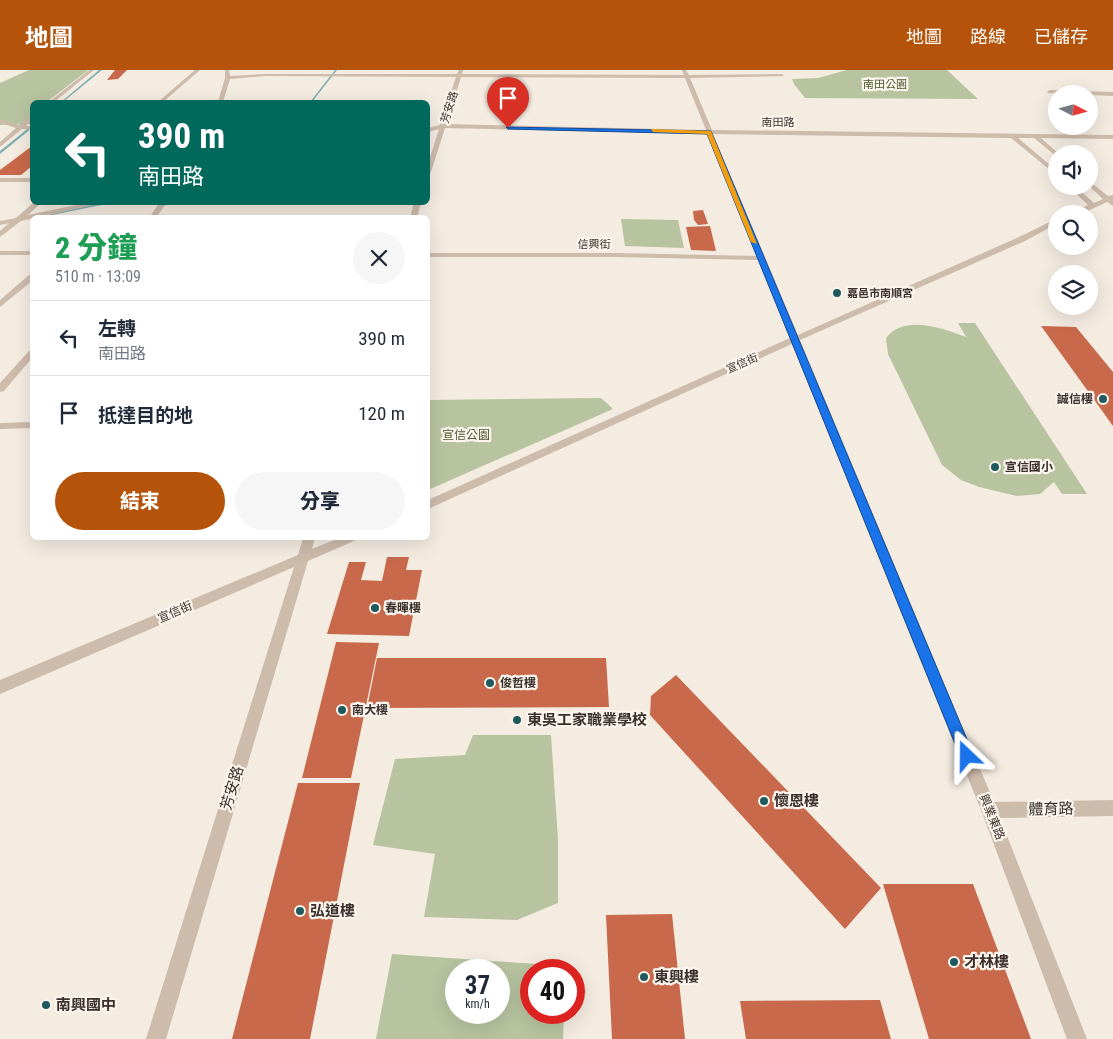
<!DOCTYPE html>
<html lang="zh-TW">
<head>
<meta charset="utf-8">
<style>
	body { margin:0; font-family:"Roboto Condensed","Noto Sans TC",sans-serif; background:#f6f6f7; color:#1f2937; height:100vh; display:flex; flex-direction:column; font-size:19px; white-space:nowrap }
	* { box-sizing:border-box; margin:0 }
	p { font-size:16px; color:#747a83 }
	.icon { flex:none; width:28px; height:28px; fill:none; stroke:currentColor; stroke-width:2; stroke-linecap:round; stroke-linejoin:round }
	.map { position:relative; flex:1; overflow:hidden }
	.panel { position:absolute; left:30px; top:145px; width:400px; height:325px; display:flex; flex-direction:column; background:#fff; border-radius:8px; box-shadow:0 5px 20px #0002 }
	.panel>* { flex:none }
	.top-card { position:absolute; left:30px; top:30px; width:400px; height:105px; border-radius:8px; box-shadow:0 5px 20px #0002; background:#00695c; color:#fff; overflow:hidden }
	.needle { width:32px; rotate:96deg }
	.buttons { position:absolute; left:1048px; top:15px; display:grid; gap:10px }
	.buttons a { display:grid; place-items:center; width:50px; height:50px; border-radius:50%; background:#fff; box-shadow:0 5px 20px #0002; font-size:25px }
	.speed { position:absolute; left:445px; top:889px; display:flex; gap:10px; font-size:25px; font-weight:700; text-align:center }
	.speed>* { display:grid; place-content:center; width:65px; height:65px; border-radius:50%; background:#fff; box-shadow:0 5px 20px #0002; line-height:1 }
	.speed small { font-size:12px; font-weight:400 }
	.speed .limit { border:8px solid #d22; background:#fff; color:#111 }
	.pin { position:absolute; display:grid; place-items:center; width:42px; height:42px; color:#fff; margin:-51px -21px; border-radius:50% 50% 50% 0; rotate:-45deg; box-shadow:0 0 5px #0007 }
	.pin .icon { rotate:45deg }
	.me { position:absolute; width:55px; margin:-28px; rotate:337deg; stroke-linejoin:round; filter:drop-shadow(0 0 4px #0008) }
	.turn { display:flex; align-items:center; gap:18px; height:105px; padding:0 25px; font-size:22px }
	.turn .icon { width:65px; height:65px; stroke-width:2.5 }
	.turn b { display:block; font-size:35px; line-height:42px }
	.round { display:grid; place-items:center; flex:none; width:52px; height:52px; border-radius:26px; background:#f6f6f7 }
	.summary { display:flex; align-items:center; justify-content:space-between; height:85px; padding:0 25px }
	h1 { font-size:30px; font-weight:800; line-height:38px; color:#1e9e55 }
	.button { display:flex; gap:10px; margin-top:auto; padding:10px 25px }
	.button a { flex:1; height:58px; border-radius:30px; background:#b45309; color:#fff; font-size:20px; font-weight:800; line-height:58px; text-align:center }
	.button a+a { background:#f6f6f7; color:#1f2937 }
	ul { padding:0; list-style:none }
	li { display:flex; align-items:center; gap:15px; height:75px; padding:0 25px; border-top:1px solid #e0e1e3 }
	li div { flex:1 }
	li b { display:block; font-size:19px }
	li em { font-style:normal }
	header { display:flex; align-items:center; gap:30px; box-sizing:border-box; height:70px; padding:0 25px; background:#b45309; color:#fff }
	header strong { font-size:24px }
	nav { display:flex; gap:28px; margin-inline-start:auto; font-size:18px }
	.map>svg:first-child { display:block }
	.green { fill:#b8c4a0; fill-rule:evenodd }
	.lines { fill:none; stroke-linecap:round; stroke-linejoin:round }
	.stream { fill:#7fb0b2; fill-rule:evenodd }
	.building { fill:#c8694b }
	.minor { fill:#cdbbac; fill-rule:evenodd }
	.route { fill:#1a73e8; stroke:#114b97 }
	.slow { fill:#f59e0b }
	.poi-dot { fill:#1f5a5e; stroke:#fbf5ee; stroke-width:2 }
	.labels { text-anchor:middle; stroke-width:4.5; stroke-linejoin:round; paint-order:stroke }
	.far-park-label { font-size:11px; fill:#4a5a2e; stroke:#fbf5ee }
	.far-street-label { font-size:11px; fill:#3b302b; stroke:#fbf5ee }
	.far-poi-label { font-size:11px; font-weight:bold; fill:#3b302b; stroke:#fbf5ee; text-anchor:start }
	.poi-label { font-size:12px; font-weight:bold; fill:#3b302b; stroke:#fbf5ee; text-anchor:start }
	.park-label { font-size:12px; fill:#4a5a2e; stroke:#fbf5ee }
	.street-label { font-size:12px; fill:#3b302b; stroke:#fbf5ee }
	.near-poi-label { font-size:15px; font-weight:bold; fill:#3b302b; stroke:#fbf5ee; text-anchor:start }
	.near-street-label { font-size:15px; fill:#3b302b; stroke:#fbf5ee }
</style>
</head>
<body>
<header>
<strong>地圖</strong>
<nav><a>地圖</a><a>路線</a><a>已儲存</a></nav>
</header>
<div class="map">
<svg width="1113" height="969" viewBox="0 0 1113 969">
	<rect width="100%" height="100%" fill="#f4ebe1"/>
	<path class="green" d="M29 0H88L47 32H150H32V54L0 55V13Z
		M847 0H947L978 29 805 28 794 14 792 9 818 8Z
		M621 149 678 150 684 178 625 176Z
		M958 253H975L1087 424H1062L1054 412 1040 424 1017 426 979 417 961 410 942 395 888 284 886 268C904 244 943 258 966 267Z
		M601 328 613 339 428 420V330Z
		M473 665H551L558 770V833L517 850 424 847 435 784 373 775 395 689 465 685Z
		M392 884 566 896V900H531V942L564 943 563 969H376ZM456 900H499V942H456Z"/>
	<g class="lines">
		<path class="stream" d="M99 0H102L63 32H61Z
			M335 0H337L312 32H310Z
			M31 56H32V58L0 84V81Z
			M105 132H116L52 145 50 144Z"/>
	</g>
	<path class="building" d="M115 0H127L118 9 107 10Z
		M32 76V96L21 105H0V100Z
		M703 140 708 154 698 155 694 150 693 141Z
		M710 156 716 181 691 180 686 157Z
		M1041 256 1076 257 1113 302V356Z
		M387 487H409L406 500H422L409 566 327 564 349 492H366L361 510 382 511Z
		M336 572 379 573 351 708H302Z
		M377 588H606L609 637 367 638Z
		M676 605 881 818 845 859 650 645 651 626Z
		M298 713H360L310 969H232Z
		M883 814H973L1031 969H929Z
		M672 844 685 969H612L606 845Z
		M880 930 891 969H746L740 931Z"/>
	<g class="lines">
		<path class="minor" d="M89 0H94L54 32H49Z
			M195 0H200L163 32H158Z
			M225 0H229L230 6 264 4H457L459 0H463L462 4 684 5 682 0H686L689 5 782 4 784 6 690 8 712 60 1113 65V69L1041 68 1058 83 1056 86 1034 68H1018L1056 100V105L1011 68 713 64 798 265 1019 167 1056 149V154L1025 171 800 270 994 732 1113 730V746L1000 748 1087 969H1067L981 740 792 274 428 439V430L790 268 758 190 615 187H428V183H615L757 186 707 64 445 58 431 102 428 104V94L439 59 428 62V58L440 55 456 7 264 6 230 9 223 32H218L225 8ZM461 7 685 8 706 60 446 54Z
			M1049 20 1113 22V26L1047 23Z
			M32 45V50L26 56H32V60L22 59 0 77V72L16 58 0 53V49L19 55Z
			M0 108H32V112H0Z
			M1089 111 1108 126 1113 125V136L1107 132 1081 144H1071L1088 135 1068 116H1075L1094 133 1103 129 1089 116Z
			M34 132H42L28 145 91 132H107L21 151 0 167V161L9 153 0 155V151L16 148Z
			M160 132H167L156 148H149Z
			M414 132H421L417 148H410Z
			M0 181H32V185H0Z
			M29 205H32V211L0 237V230Z
			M32 280V288L4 321 0 322V313L29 281Z
			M32 352V358L0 359V353Z
			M303 468H315L312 479 339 468H356L354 471 308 491 166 969H146L294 497 0 624V610L298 485Z"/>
	</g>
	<path class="route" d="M506 57 711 61 974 686 972 691 967 693 962 691 960 686 707 64 508 59Z"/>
	<path class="slow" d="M651 59 711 61 757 174 751 172 707 64 653 62Z"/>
	<g class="poi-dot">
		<circle cx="837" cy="223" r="5"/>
		<circle cx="1103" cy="329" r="5"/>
		<circle cx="995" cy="397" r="5"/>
		<circle cx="375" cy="538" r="5"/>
		<circle cx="490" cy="613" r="5"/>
		<circle cx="342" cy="640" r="5"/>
		<circle cx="517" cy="650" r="5"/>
		<circle cx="764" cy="731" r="5"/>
		<circle cx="300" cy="841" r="5"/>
		<circle cx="954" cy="892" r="5"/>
		<circle cx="644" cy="907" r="5"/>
		<circle cx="46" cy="935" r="5"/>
	</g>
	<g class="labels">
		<g class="far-park-label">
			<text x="885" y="18">南田公園</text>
		</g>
		<g class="far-street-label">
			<text transform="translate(449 37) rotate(-72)" y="4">芳安路</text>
			<text x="778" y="56">南田路</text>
			<text x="594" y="178">信興街</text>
			<text transform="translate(742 293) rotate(-24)" y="4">宣信街</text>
		</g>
		<g class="far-poi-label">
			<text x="847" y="227">嘉邑市南順宮</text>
		</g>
		<g class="poi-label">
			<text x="1093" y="333" text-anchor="end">誠信樓</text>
			<text x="1005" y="401">宣信國小</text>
			<text x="385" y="542">春暉樓</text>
			<text x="500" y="617">俊哲樓</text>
			<text x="352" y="644">南大樓</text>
		</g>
		<g class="park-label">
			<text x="466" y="369">宣信公園</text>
		</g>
		<g class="street-label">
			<text transform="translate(175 542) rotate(-23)" y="4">宣信街</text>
			<text transform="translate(992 747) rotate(68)" y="4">興業東路</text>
		</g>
		<g class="near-poi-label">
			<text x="527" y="655">東吳工家職業學校</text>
			<text x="774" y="736">懷恩樓</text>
			<text x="310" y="846">弘道樓</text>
			<text x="964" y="897">才林樓</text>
			<text x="654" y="912">東興樓</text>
			<text x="56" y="940">南興國中</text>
		</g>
		<g class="near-street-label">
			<text transform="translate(232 718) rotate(-73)" y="5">芳安路</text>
			<text transform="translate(1051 739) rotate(-1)" y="5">體育路</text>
		</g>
	</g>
</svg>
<div class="buttons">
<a><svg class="needle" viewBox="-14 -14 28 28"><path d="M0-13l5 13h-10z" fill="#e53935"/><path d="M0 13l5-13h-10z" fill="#747a83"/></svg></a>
<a><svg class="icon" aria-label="sound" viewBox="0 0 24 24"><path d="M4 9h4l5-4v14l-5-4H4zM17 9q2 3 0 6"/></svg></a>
<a><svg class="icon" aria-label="search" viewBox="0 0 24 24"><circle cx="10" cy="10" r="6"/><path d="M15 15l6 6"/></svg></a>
<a><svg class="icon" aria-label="layers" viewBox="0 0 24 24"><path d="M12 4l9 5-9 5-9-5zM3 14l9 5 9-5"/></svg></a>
</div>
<div class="speed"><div>37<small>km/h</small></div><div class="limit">40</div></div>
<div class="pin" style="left:508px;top:58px;background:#d93025"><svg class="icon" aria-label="arrive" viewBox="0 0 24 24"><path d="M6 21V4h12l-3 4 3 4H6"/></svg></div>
<svg class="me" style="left:967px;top:686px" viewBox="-20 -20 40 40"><path d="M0-17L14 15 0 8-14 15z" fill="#1a73e8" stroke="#fff" stroke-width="4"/></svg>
<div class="top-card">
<div class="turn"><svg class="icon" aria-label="left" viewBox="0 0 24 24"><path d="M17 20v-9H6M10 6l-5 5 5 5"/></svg><div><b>390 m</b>南田路</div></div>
</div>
<section class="panel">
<div class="summary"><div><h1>2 分鐘</h1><p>510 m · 13:09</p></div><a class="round"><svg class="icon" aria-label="close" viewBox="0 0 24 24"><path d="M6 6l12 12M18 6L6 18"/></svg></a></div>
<ul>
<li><svg class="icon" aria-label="left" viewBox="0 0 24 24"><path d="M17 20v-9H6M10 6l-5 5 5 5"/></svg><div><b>左轉</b><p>南田路</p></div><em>390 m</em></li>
<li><svg class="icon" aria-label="arrive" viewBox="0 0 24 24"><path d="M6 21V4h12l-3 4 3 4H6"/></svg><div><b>抵達目的地</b></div><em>120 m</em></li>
</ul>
<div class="button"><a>結束</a><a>分享</a></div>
</section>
</div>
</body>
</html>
